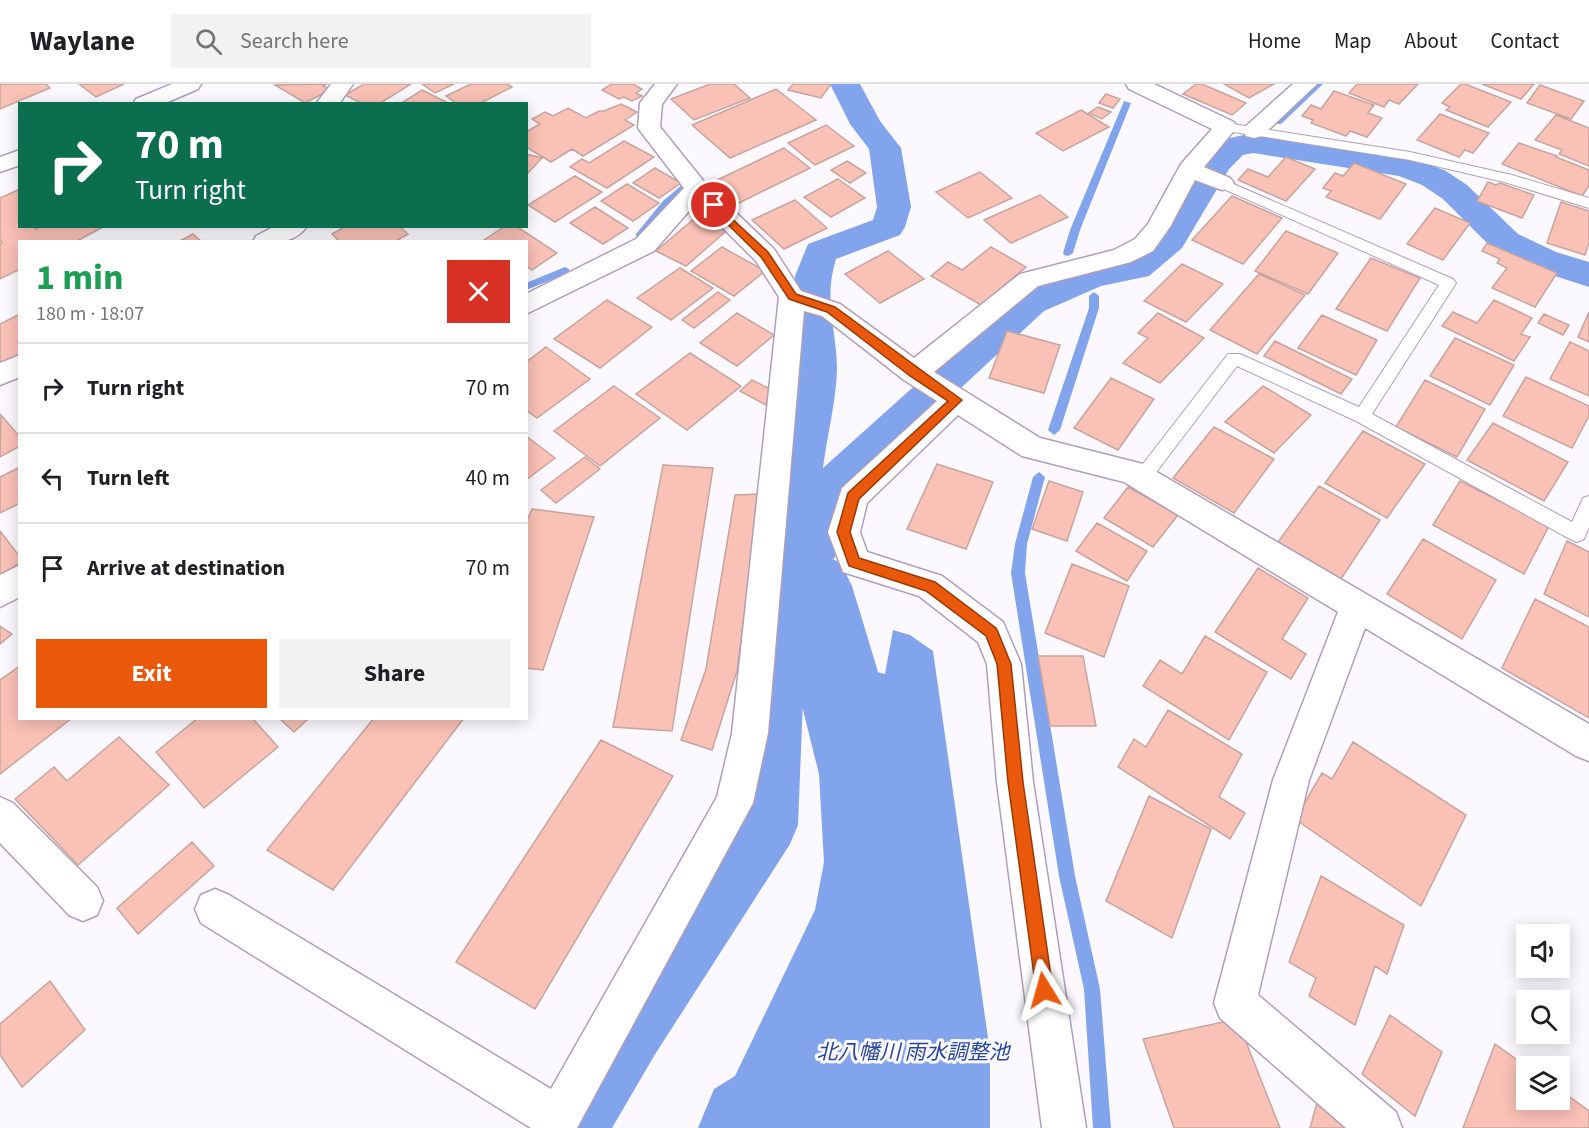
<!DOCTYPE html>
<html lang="en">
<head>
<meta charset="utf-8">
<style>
	body { margin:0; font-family:"Source Sans 3","Noto Sans JP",sans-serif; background:#f2f2f2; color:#202124; height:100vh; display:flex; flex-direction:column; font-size:22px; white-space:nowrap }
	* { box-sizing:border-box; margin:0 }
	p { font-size:20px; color:#757577 }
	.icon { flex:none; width:33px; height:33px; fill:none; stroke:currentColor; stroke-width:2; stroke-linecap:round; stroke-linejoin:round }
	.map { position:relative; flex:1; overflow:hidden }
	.side { position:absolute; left:18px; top:156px; width:510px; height:480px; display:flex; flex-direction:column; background:#fff; border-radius:0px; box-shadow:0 3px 15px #0003 }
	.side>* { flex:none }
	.hud { position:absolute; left:18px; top:18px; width:510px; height:126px; border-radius:0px; box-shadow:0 3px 15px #0003; background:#0b6e4f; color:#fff; overflow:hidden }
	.fabs { position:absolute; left:1516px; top:840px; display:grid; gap:12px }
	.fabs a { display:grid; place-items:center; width:54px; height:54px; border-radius:0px; background:#fff; box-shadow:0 3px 15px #0003; font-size:30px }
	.pin { position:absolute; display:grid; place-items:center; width:51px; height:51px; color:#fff; margin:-26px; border:3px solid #fff; border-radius:50%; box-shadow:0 2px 6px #0007 }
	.me { position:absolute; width:66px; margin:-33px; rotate:352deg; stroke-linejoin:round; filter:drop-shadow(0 0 4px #0008) }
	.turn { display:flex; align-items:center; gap:21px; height:126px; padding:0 18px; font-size:27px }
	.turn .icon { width:78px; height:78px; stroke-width:2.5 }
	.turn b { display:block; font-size:42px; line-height:51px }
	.round { display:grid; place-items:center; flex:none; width:63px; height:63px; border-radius:0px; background:#f2f2f2 }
	.summary { display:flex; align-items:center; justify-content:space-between; height:102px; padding:0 18px }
	h1 { font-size:36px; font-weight:700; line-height:45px; color:#1e9e55 }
	.cta { display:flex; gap:12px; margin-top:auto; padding:12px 18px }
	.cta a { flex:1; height:69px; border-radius:0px; background:#ea580c; color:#fff; font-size:24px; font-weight:700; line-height:69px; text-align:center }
	.cta a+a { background:#f2f2f2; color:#202124 }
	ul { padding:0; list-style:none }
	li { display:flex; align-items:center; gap:18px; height:90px; padding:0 18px; border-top:2px solid #e0e0e0 }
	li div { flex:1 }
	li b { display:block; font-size:22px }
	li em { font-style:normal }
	header { display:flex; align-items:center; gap:36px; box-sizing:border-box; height:84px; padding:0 30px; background:#fff; border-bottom:2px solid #e0e0e0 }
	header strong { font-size:28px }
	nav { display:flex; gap:33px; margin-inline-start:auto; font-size:21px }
	.search { width:420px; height:54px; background:#f2f2f2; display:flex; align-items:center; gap:15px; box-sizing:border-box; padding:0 21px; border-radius:0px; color:#757577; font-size:22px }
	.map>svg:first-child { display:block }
	.water { fill:#81a4ec }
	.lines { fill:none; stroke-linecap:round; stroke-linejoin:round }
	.stream { fill:#81a4ec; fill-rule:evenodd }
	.canal { fill:#81a4ec; fill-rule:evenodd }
	.river { fill:#81a4ec; fill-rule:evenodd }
	.building { fill:#fac1b6; stroke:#c6a59e; stroke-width:1.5 }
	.lane-casing { stroke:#af9fb9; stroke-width:2 }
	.street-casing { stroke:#af9fb9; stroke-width:3 }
	.highway-casing { stroke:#af9fb9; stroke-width:3 }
	.lane { fill:#fff; fill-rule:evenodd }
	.street { fill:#fff; fill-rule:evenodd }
	.highway { fill:#fff; fill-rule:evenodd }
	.route { fill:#ea580c; stroke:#983908; stroke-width:1.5 }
	.labels { text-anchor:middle; stroke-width:6; stroke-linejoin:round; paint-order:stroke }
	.near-water-label { font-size:21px; font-style:italic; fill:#25479b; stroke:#fcf9fe }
</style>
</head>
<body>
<header>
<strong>Waylane</strong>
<div class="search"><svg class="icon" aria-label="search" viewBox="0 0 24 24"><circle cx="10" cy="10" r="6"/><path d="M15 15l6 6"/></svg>Search here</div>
<nav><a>Home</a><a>Map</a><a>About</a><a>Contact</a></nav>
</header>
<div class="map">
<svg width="1589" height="1044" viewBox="0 0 1589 1044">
	<rect width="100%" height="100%" fill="#fcf9fe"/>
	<path class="water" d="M893 546 910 551 933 567 990 968V1044H786L826 973 880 858 904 713 878 619 868 612 873 587 885 590Z"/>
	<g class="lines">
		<path class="stream" d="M1314 0H1323L1281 40H1275V36Z
			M1124 17 1131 19 1080 146 1073 169 1068 172 1064 171 1063 169 1070 146Z
			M683 100 686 101V105L669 121 644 154H636V150L663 117Z
			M565 183 569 185V189L526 206V199Z
			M1094 208 1099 212V224L1060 346 1054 351 1048 346 1089 224V212Z
			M1039 388 1045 393 1027 460 1025 489 1075 792 1100 905 1111 1044H1093L1084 905 1059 792 1011 489 1015 460 1033 393Z"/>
		<path class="canal" d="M830 0H860L880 37 901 64 911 123 905 143 900 151 836 175C823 217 837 246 837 286 836 318 827 352 823 384L1018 209 1079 183 1125 173 1157 148 1204 73 1221 56 1253 49 1418 76 1446 87 1467 101 1518 150 1556 168 1589 178V203L1530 184 1494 166 1443 115 1422 101 1399 92 1253 69 1243 71 1229 85 1182 164 1149 192 1101 202 1044 227 936 327 846 415 840 462 834 475 818 481 811 478 807 516 798 741 790 760 654 972 612 1044H546L555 1022 612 930 745 733 761 516 770 447 797 286 792 228 795 192 808 160 873 136 877 123 869 65 850 40Z"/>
		<path class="river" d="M812 468 840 478 852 502 909 690 918 778 911 834 822 1044H698L714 1005 735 992 815 826 824 778 819 690 772 502 784 478Z"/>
	</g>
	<path class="building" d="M0 0H46L50 4 0 25Z
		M79 0H124L96 13Z
		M327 0 323 2 330 6 305 19 275 1Z
		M364 0H411L379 20H363L345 11Z
		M422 0H454L435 9Z
		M471 0H507L512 3 479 20H457L446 12Z
		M612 0H633L642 5 636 9 642 12 632 17 624 13 619 15 602 6Z
		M710 0H734L750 14 694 36 671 15Z
		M793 0H831L821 14 788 6Z
		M1196 0H1202L1246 19 1232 31 1183 10Z
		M1224 0H1274L1249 14Z
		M1357 0H1356H1418L1399 20 1389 16 1384 23 1349 9Z
		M1461 0H1465L1511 18 1488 43 1446 26 1450 23 1442 19Z
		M1482 0H1534L1521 15Z
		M1540 1 1584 17 1571 35 1527 19Z
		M776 5 816 36 730 74 692 41Z
		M422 6 448 19 400 20Z
		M1334 7 1374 21 1368 29 1382 34 1367 53 1350 47 1346 52 1311 39 1313 36 1302 32 1311 21 1321 25Z
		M1106 10 1120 15 1113 24 1099 19Z
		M621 20 637 28 625 36 634 41 583 72 572 65 551 78 526 63V48L540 40 532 35 545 28 553 32 568 24 586 34 599 27H604Z
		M1098 23 1111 28 1102 35 1089 29Z
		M1081 26 1109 43 1063 67 1036 49Z
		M1440 30 1489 49 1473 69 1465 66 1459 73 1417 56Z
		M1556 31 1589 44V82L1559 70 1562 66 1535 56Z
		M826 41 854 62 815 81 788 59Z
		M624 57 654 73 607 104 570 83 582 75 589 79Z
		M1519 59 1557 72 1556 73 1589 86V102L1582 112 1502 80Z
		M784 64 810 84 737 120 711 99Z
		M526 70 542 74 526 91Z
		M1286 73 1315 85 1286 117 1238 96 1248 85 1268 93Z
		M847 77 866 89 850 99 831 86Z
		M1354 79 1406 100 1380 135 1326 113 1331 107 1323 104 1335 89 1343 92Z
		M655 84 681 99 659 114 633 99Z
		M980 88 1012 114 968 134 936 108Z
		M575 92 602 108 555 138 528 121Z
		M838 95 865 114 831 133 804 113Z
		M1488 98 1496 101 1500 99 1534 111 1522 134 1477 117Z
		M627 100 659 119 633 137 601 117Z
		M20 105V142H33L36 145 42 142H105L75 158H20V185L0 195V160L2 159 0 156V114Z
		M1040 111 1068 133 1011 159 984 136Z
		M1232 112 1282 134 1243 180 1192 156Z
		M795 116 827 144 784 165 752 136Z
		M1561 118 1589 127V159L1585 171 1547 159Z
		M595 123 628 144 603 160 570 139Z
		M1435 124 1470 139 1443 176 1407 160Z
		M701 129 731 143 686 182 656 167Z
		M346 142H399L408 150 394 158H340L332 150Z
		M505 142H516L557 169 532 186 526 182V158H481Z
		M1286 147 1338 169 1308 210 1255 187Z
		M193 150 202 158H178Z
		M1487 159 1557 189 1535 223 1492 204 1507 184 1497 179 1500 175 1482 167Z
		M722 163 765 187 734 212 691 187Z
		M991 163 1026 183 981 221 931 192 948 178 962 186Z
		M888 167 924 195 880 219 845 190Z
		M1371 174 1420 194 1387 247 1336 225Z
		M1182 180 1223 200 1186 238 1144 217Z
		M680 184 713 204 671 236 637 214Z
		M1259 190 1305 211 1257 270 1210 246Z
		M718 208 730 216 694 244 682 236Z
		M607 216 652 243 600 284 554 255Z
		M1494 216 1532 234 1521 250 1530 253 1514 277 1442 242 1453 228 1477 239Z
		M1589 228V258L1578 253Z
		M737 229 774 251 737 282 700 259Z
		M1158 229 1204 254 1160 299 1123 279 1148 254 1138 249Z
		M20 230V270L0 281V240Z
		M1544 230 1569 241 1563 251 1538 239Z
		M1322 231 1377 256 1356 291 1298 264Z
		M1007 247 1060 261 1044 309 989 294Z
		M1455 254 1514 281 1490 321 1430 292Z
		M1275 257 1352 295 1341 310 1264 272Z
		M1570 258 1589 267V312L1550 295Z
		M546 263 590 295 537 334 526 326V278Z
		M690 269 741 302 687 346 636 310Z
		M1526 293 1589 322V332L1572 364 1503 332Z
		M1111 294 1154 315 1118 366 1074 344Z
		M752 296 770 305 766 321 740 307Z
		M1425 296 1485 325 1457 373 1396 343Z
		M614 302 660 334 600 382 554 347Z
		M1263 302 1311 331 1274 369 1225 338Z
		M1 331 20 353V362L0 373Z
		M1493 339 1568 378 1544 417 1467 376Z
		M1214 343 1274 375 1234 429 1173 394Z
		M1363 347 1425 380 1387 434 1325 399Z
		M526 352 555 374 526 396Z
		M585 373 600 385 556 419 541 406Z
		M937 380 993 398 966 465 907 445Z
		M663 381 713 384 672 647 613 643Z
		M20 383V419L0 429V393Z
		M1049 397 1083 408 1067 457 1032 445Z
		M1460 397 1549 442 1524 490 1433 441Z
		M1319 402 1380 436 1341 495 1278 458Z
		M1128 403 1178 431 1153 463 1104 434Z
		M760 410 737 587 712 666 681 656 706 585 735 411Z
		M532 425 594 433 543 586 526 584V439Z
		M1097 439 1147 467 1127 497 1076 467Z
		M0 447 20 473V479L0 491Z
		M1423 455 1496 496 1462 555 1387 510Z
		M1567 457 1589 468V533L1544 510Z
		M1072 480 1129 502 1104 573 1045 549Z
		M1258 484 1308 514 1282 555 1306 570 1291 595 1215 548Z
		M1535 515 1589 543V634L1502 584Z
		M0 542 12 550 0 560Z
		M1205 552 1267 588 1229 656 1143 602 1160 576 1182 590Z
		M1038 572H1083L1096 642H1050Z
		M20 582V634H72L0 690V596Z
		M1168 626 1242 670 1219 713 1245 729 1230 755 1118 683 1134 655 1146 663Z
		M198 634H252L278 663 204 724 156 668Z
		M279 634H309L294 648Z
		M374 634H464L333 806 267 766Z
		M119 653 169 701 78 781 15 715 54 683 67 697Z
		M601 656 673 692 535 925 456 878Z
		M1353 658 1466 731 1421 822 1295 735 1322 689 1332 695Z
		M1149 712 1211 745 1172 854 1106 817Z
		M192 758 214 782 138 850 117 824Z
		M1321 792 1404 841 1387 890 1375 882 1355 941 1309 912 1316 894 1289 878Z
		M50 897 85 946 22 1003 0 971V940Z
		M1390 931 1442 968 1415 1032 1362 990Z
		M1237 935 1280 1044H1174L1143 955Z
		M1495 960 1527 983V1016H1560V1006L1589 1027V1044H1463Z
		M1318 1015 1364 1044H1310Z"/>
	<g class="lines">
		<defs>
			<path id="lane" d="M1226 39 1410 68 1512 91 1589 114V124L1504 98 1410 76 1221 46 1219 43Z
				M1222 95 1453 195 1456 199 1372 330 1572 438 1583 414 1589 412V443L1584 455 1577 458 1570 455 1356 337 1237 282 1148 399 1142 401 1136 399 1133 394 1136 389 1228 270H1240L1359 323 1439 201 1217 102 1215 99Z"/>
			<path id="street" d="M331 0H353L339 20H316Z
				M655 0H677L662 20 660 43 705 99 774 165 801 207 840 220 914 274 1020 190 1114 166 1135 155 1148 140 1181 80 1212 45 1129 5 1126 0H1154L1234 38 1237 43 1204 83 1230 94 1234 99 1230 104 1222 106 1195 96 1170 143 1153 167 1131 178 1038 202 934 288 1040 354 1143 380 1589 640V677L1576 672 1365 544 1309 696 1258 911 1396 1028 1402 1044H1346L1220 934 1214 919 1273 696 1338 528 1124 398 1022 372 958 331 867 419 860 448 867 468 942 492 1003 538 1021 580 1033 698 1086 1044H1042L997 698 987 580 978 558 919 512 843 488 828 448 842 404 937 317 904 296 822 232 804 227 768 649 753 719 577 1044H531L201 839 195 825 201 811 215 805 229 811 551 1005 717 713 732 649 779 213 756 177 697 118 654 167 526 230V210L636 155 684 104 638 44 640 19Z
				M1293 0H1317L1262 52 1254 54 1246 52 1243 47 1246 42Z
				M275 142H307C295 161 272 158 253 158L256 152Z
				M20 271V293L0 301V279Z
				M20 481V513L0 523V491Z
				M0 713 13 719 97 803 103 817 97 831 83 837 69 831 0 759Z"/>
			<path id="highway" d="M172 0H201L198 5 163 20H133L136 15Z
				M20 66V81L0 88V73Z"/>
		</defs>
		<use href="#lane" class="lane-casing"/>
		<use href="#street" class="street-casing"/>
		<use href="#highway" class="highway-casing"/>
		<use href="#lane" class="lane"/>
		<use href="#street" class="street"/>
		<use href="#highway" class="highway"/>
	</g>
	<path class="route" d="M714 118 768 168 796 210 835 223 962 316 859 415 850 448 859 474 935 498 996 544 998 548 1011 580 1023 698 1053 906 1051 912 1044 914 1038 912 1036 906 1008 698 997 580 986 552 926 507 849 482 837 448 848 409 948 317 910 292 827 228 789 215 761 173 710 123V119Z"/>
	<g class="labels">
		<g class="near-water-label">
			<text x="913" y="975">北八幡川 雨水調整池</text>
		</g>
	</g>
</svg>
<div class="fabs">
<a><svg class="icon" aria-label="sound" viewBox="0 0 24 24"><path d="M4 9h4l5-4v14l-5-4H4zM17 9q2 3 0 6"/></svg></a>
<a><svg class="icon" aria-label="search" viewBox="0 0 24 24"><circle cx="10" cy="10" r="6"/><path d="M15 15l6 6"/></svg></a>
<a><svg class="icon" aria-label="layers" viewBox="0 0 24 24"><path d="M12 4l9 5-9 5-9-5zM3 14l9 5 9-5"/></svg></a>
</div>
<div class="pin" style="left:714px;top:121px;background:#d93025"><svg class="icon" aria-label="arrive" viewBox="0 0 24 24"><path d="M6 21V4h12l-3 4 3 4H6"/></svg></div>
<svg class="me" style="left:1044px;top:906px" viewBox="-20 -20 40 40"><path d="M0-17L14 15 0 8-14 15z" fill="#ea580c" stroke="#fff" stroke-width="4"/></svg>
<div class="hud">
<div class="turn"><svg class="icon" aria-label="right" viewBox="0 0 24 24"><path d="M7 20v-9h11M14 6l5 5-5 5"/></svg><div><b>70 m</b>Turn right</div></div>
</div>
<section class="side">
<div class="summary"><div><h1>1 min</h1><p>180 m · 18:07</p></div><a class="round" style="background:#d93025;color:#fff"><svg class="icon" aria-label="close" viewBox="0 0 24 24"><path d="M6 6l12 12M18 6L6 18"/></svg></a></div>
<ul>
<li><svg class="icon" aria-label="right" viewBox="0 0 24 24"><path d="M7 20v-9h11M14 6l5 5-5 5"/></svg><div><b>Turn right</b></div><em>70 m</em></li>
<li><svg class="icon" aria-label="left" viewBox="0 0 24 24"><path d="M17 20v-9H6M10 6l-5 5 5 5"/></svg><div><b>Turn left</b></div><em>40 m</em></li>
<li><svg class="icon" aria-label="arrive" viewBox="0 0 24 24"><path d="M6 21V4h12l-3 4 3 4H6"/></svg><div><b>Arrive at destination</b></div><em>70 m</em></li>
</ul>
<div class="cta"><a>Exit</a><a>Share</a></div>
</section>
</div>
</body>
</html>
